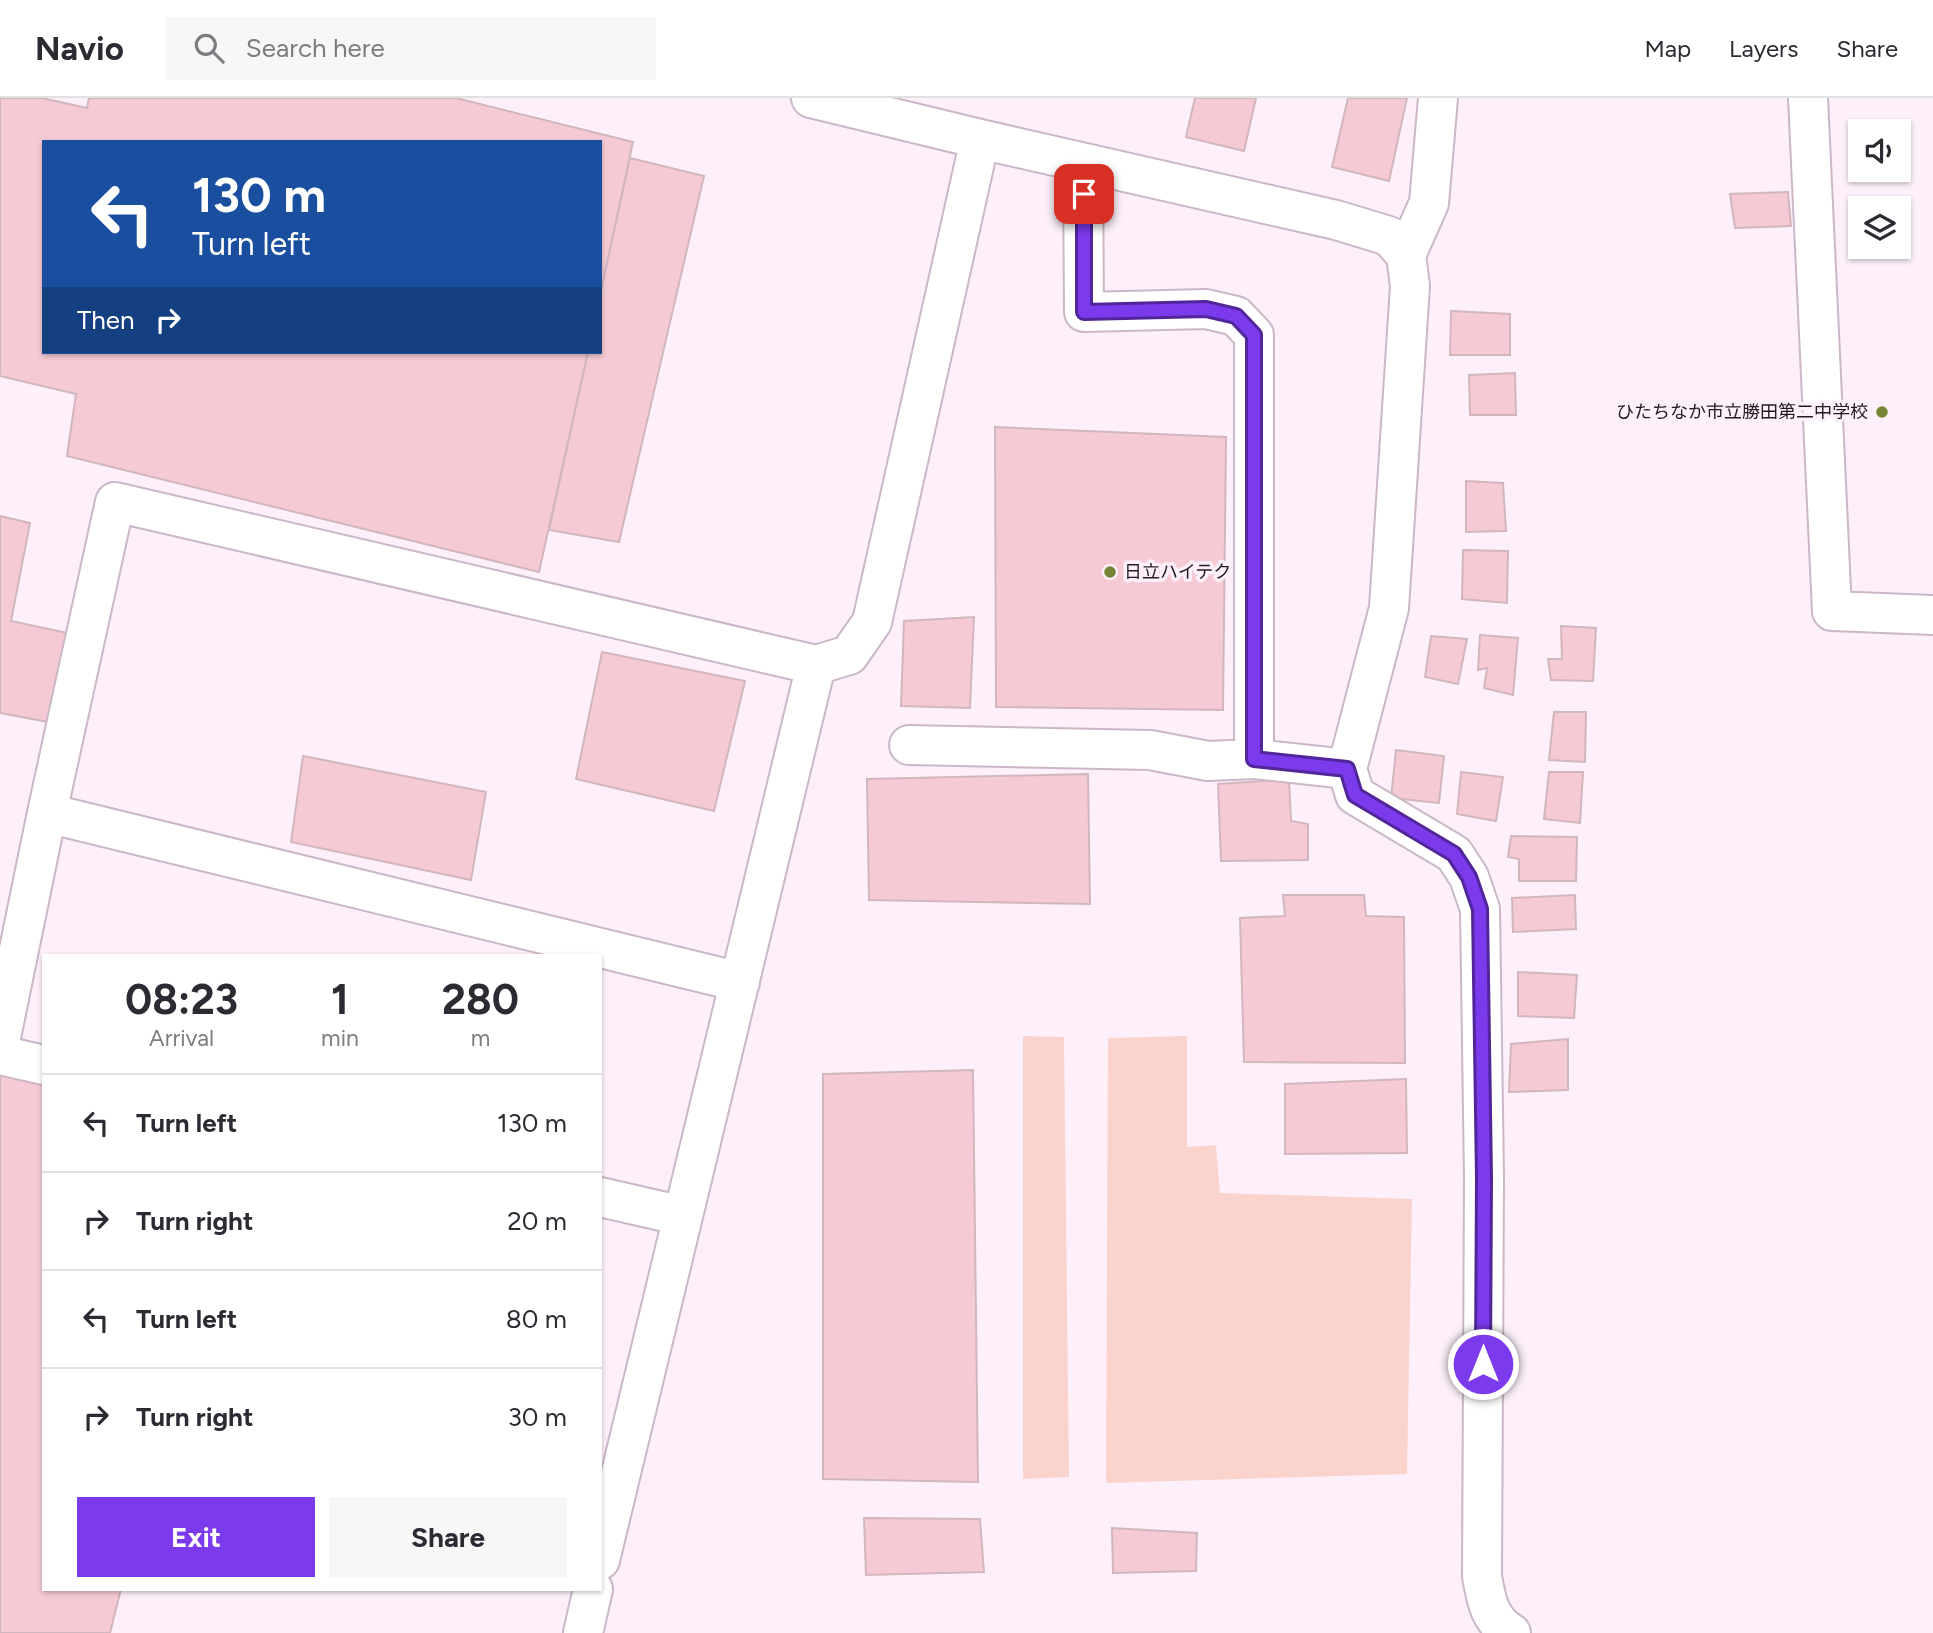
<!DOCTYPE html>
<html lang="en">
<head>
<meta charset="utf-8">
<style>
	body { margin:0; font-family:Figtree,"Noto Sans JP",sans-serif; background:#f7f7f7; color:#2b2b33; height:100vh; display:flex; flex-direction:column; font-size:26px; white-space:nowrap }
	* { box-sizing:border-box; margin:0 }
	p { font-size:23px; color:#7c7c81 }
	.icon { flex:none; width:38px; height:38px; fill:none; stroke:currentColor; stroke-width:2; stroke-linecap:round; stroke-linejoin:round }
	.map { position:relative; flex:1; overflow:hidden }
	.drawer { position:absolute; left:42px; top:856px; width:560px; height:637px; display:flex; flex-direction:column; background:#fff; border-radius:0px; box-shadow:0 2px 5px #0004 }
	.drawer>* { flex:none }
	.hud { position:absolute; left:42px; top:42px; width:560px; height:214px; border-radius:0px; box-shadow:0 2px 5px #0004; background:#1a4fa0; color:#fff; overflow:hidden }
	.controls { position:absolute; left:1848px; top:21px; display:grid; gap:14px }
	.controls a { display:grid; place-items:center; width:63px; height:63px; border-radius:0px; background:#fff; box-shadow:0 2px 5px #0004; font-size:35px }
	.pin { position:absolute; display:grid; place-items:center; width:60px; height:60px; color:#fff; margin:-30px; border-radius:14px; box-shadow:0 4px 10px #0006 }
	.me { position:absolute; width:77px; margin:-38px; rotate:0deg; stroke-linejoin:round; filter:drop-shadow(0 0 5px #0008) }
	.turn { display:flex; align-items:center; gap:24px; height:147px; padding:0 35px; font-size:32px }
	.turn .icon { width:91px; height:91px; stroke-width:2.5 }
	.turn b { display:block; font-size:49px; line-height:60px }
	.then { display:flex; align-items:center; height:66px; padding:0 35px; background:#0003; gap:14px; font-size:26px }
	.eta { display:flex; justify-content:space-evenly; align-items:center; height:119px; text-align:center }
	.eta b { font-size:42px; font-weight:700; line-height:49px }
	.action { display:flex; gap:14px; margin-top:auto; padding:14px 35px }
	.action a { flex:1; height:80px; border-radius:0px; background:#7c3aed; color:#fff; font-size:28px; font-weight:700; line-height:80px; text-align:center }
	.action a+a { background:#f7f7f7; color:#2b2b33 }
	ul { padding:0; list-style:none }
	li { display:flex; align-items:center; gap:21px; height:98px; padding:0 35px; border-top:2px solid #e1e1e2 }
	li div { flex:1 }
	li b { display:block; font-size:26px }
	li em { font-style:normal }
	header { display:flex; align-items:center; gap:42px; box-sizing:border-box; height:98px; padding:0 35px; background:#fff; border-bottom:2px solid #e1e1e2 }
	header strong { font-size:33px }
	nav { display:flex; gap:38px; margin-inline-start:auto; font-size:24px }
	.search { width:490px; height:63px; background:#f7f7f7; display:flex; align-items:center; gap:18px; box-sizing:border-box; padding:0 24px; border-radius:0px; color:#7c7c81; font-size:26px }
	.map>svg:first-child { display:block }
	.green { fill:#fad4cc }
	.building { fill:#f6cad4; stroke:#d1b7bd; stroke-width:2 }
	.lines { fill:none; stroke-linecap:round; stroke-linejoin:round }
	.minor-casing { stroke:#cbb7c7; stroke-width:42 }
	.minor { stroke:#fff; stroke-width:38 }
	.route-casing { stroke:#51269a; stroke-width:18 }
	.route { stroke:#7c3aed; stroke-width:12 }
	.poi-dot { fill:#758534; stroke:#fdf0fa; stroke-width:2.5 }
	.labels { text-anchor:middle; stroke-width:7; stroke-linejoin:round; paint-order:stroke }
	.poi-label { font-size:18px; fill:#221b20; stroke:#fdf0fa; text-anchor:end }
</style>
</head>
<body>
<header>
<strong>Navio</strong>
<div class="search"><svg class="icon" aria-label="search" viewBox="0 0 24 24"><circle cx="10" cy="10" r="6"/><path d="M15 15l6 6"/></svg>Search here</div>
<nav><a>Map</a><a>Layers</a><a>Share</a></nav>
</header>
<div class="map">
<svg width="1933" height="1535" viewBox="0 0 1933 1535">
	<rect width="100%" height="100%" fill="#fdf0fa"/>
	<path class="green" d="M1023 938 1064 939 1069 1379 1023 1381Z
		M1187 938V1049L1216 1047 1220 1095 1412 1101 1407 1376 1106 1385 1108 940Z"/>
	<path class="building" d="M0 0H42L87 10 89 0H456L633 44 600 197V44H44V254H588L539 474 67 358 76 296 0 278Z
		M1195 0H1256L1244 53 1186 39Z
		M1348 0H1407L1389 83 1332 69Z
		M630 60 704 78 619 444 549 432 588 254H600V197Z
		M1788 94 1791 128 1735 130 1730 96Z
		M1451 213 1510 216V257H1450Z
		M1515 275 1516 317H1470L1469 277Z
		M995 329 1226 339 1223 612 996 609Z
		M1466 383 1503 385 1506 433 1466 434Z
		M0 418 30 425 11 523 72 536 48 624 0 615Z
		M1463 452 1508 453 1507 505 1462 501Z
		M974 519 970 610 901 608 904 523Z
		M1561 528 1596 530 1593 583 1551 582 1548 561H1562Z
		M1480 537 1518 540 1513 597 1484 590 1487 570 1478 572Z
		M1431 538 1467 541 1458 586 1425 579Z
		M602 554 745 583 714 713 576 681Z
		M1554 614H1586L1585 664 1549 662Z
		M1396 652 1444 658 1439 705 1391 700Z
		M303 658 486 694 471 782 291 744Z
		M1461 674 1503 679 1496 723 1457 716Z
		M1549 674H1583L1580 725 1544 721Z
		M1088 676 1090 806 869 802 867 681Z
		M1289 681 1291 723 1308 726V762L1221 763 1218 686Z
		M1511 738 1577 739 1576 783H1519V761L1508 759Z
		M1283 797H1364L1366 818 1404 819 1405 965 1244 964 1240 820 1285 818Z
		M1575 797 1576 831 1513 834 1512 800Z
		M1518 874 1577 877 1574 920 1518 918Z
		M1568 941V992L1509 994 1511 946Z
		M0 971 44 981V1491H121L110 1535H0Z
		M973 972 978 1384 823 1381V976Z
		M1406 981 1407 1055 1285 1056V986Z
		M864 1420 980 1421 984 1474 866 1477Z
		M1112 1430 1197 1435 1196 1473 1113 1475Z"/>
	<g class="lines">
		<defs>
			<path id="minor" d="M811 0 980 41 1336 122 1389 138 1406 157 1410 188 1389 510 1347 671 1355 697 1454 756 1469 779 1480 811 1484 1080 1482 1478C1486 1501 1489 1522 1511 1535
				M1808 0 1832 513 1933 517
				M1083 65 1084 214 1206 211 1236 218 1254 237V661
				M1406 157 1429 105 1438 0
				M909 647 1150 652 1208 663 1254 661 1347 671
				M47 715 740 884
				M0 944 47 715 115 404 816 567 849 557 872 524 980 41
				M0 957 44 967
				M600 1099 683 1118
				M600 1462 816 567
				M583 1535 593 1491"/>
		</defs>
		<use href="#minor" class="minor-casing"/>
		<use href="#minor" class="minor"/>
	</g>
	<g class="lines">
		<defs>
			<path id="route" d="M1084 96V214L1206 211 1236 218 1254 237V661L1347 671 1355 697 1454 756 1469 779 1480 811 1484 1080 1483 1266"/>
		</defs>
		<use href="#route" class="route-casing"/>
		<use href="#route" class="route"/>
	</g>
	<g class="poi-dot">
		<circle cx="1882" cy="314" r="7"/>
		<circle cx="1110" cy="474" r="7"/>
	</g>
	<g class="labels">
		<g class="poi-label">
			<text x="1868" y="320">ひたちなか市立勝田第二中学校</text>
			<text x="1124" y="480" text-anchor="start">日立ハイテク</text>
		</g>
	</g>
</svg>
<div class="controls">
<a><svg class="icon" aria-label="sound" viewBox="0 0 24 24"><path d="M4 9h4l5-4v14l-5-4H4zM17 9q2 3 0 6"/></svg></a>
<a><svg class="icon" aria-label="layers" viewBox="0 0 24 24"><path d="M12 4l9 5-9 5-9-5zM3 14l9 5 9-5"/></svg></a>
</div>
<div class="pin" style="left:1084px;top:96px;background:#d93025"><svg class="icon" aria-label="arrive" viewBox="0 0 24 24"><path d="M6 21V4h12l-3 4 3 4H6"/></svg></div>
<svg class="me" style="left:1483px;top:1266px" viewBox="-20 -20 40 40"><circle r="17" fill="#7c3aed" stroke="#fff" stroke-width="3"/><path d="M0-11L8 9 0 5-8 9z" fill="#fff"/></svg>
<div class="hud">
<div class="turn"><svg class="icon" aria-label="left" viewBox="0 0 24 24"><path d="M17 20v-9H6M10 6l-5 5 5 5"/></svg><div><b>130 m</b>Turn left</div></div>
<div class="then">Then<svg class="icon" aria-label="right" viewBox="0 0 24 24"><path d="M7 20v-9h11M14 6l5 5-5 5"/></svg></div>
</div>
<section class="drawer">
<div class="eta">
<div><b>08:23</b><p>Arrival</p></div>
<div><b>1</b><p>min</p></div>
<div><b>280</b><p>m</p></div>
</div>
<ul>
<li><svg class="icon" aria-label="left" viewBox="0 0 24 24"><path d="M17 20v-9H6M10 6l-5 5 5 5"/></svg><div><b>Turn left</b></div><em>130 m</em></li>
<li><svg class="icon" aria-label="right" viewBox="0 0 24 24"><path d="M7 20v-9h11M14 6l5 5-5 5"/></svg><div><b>Turn right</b></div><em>20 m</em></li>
<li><svg class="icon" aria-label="left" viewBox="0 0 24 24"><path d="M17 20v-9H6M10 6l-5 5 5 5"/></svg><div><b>Turn left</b></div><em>80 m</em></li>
<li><svg class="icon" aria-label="right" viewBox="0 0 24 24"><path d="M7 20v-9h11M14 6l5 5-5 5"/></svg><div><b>Turn right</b></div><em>30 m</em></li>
</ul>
<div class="action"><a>Exit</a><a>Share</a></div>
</section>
</div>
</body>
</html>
